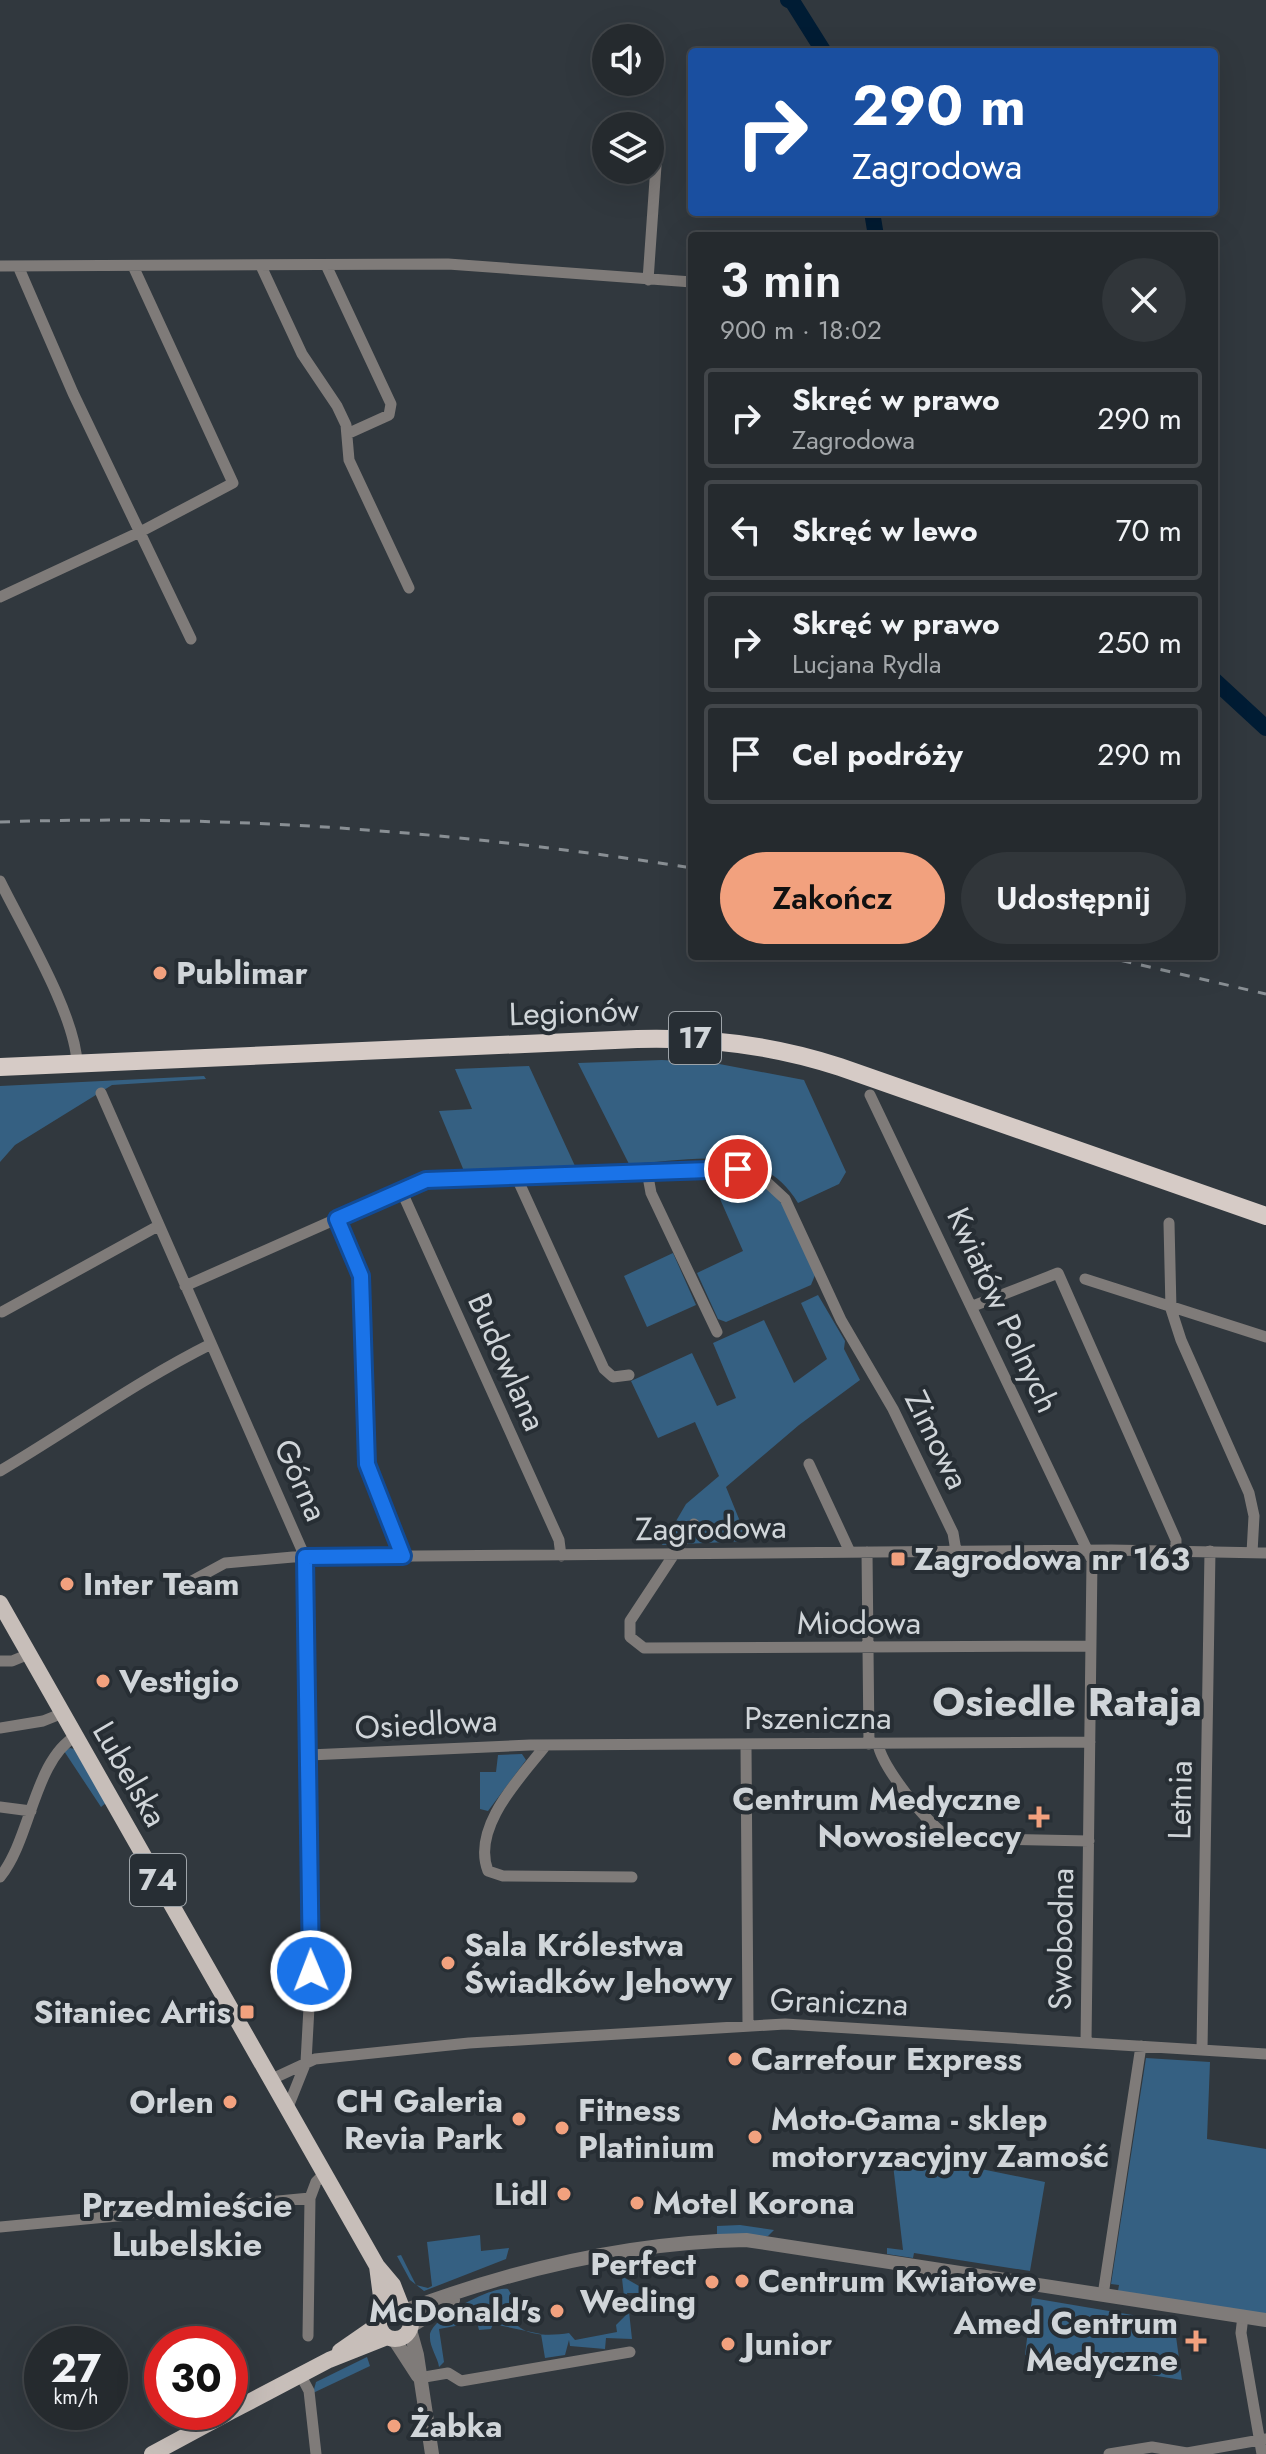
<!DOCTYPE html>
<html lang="pl">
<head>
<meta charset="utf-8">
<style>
	body { margin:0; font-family:Jost,sans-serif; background:#31363a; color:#f1f3f6; height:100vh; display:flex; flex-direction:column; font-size:30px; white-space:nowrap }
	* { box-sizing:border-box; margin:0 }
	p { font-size:26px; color:#a3a7aa }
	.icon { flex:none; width:44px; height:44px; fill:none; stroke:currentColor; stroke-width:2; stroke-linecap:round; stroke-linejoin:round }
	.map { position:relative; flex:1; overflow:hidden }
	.drawer { position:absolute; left:688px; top:232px; width:530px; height:728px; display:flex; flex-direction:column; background:#252a2e; border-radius:8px; box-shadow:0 8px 32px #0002,0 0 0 2px #42464a }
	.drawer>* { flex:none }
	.hud { position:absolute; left:688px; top:48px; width:530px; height:168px; border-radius:8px; box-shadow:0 8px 32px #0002,0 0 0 2px #42464a; background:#1a4fa0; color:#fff; overflow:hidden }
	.controls { position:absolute; left:592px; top:24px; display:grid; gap:16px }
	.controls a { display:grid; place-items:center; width:72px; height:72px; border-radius:50%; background:#252a2e; box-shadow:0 8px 32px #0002,0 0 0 2px #42464a; font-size:40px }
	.speed { position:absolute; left:24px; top:2326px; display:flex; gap:16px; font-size:40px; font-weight:700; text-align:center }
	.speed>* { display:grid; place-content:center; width:104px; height:104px; border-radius:50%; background:#252a2e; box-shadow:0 8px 32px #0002,0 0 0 2px #42464a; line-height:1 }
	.speed small { font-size:20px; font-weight:400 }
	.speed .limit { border:12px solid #d22; background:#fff; color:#111 }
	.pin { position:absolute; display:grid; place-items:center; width:68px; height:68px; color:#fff; margin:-34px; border:4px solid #fff; border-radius:50%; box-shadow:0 2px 8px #0007 }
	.me { position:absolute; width:88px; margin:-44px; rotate:359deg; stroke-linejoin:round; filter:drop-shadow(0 0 6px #0008) }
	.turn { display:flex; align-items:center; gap:28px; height:168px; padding:0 32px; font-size:36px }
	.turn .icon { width:104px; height:104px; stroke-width:2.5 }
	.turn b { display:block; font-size:56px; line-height:68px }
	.round { display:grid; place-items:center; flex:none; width:84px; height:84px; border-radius:42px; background:#31363a }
	.headline { display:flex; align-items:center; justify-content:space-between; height:136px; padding:0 32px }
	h1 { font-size:48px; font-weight:600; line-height:60px }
	.cta { display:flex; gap:16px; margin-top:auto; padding:16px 32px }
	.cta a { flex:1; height:92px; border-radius:48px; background:#f2a17e; color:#111; font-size:32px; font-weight:600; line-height:92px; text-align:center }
	.cta a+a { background:#31363a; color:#f1f3f6 }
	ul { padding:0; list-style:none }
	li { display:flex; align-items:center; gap:24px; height:100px; margin:0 16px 12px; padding:0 16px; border:4px solid #42464a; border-radius:8px }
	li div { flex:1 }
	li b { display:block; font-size:30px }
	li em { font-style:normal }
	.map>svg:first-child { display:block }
	.green { fill:#356082 }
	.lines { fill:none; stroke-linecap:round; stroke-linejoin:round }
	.river { stroke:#001c34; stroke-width:16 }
	.minor { stroke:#7f7b79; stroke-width:11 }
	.tertiary { stroke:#7f7b79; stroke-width:14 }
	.primary { stroke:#c7beb9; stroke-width:16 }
	.trunk { stroke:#d6cbc6; stroke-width:18 }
	.rail { stroke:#898f94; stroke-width:3; stroke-dasharray:10 10; stroke-linecap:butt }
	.route-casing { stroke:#114b97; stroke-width:20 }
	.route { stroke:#1a73e8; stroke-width:14 }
	.poi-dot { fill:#f2a17e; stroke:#272e34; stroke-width:3 }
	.labels { text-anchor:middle; stroke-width:8; stroke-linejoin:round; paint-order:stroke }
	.shield { fill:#272e34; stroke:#9da3a8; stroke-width:2 }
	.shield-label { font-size:30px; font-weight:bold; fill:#d0d5d9 }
	.poi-label { font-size:32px; font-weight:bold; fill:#d0d5d9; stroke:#272e34; text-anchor:start }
	.street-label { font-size:32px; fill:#d0d5d9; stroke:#272e34 }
	.neighbourhood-label { font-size:34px; font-weight:bold; fill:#d0d5d9; stroke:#272e34 }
	.district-label { font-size:40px; font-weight:bold; fill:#d0d5d9; stroke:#272e34 }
</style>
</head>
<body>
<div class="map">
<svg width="1266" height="2454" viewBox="0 0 1266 2454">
	<rect width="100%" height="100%" fill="#31383e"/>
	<path class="green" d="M662 1060 714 1063 804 1080 846 1172 839 1184 798 1203C761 1141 690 1161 629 1164L578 1063Z
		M529 1066 575 1166 464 1171 439 1111 472 1109 455 1069Z
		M204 1076 206 1079 112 1085 15 1145 0 1162V1086Z
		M709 1174C786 1175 787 1214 815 1275L811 1285 726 1322 718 1319 697 1273 743 1251Z
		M673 1253 696 1305 647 1327 624 1276Z
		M818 1295 845 1341 844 1349 860 1380 799 1425 726 1487 748 1541 662 1545 686 1504 719 1476 695 1422 658 1438 631 1381 692 1353 717 1406 736 1398 713 1343 764 1320 794 1383 827 1359 801 1303Z
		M70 1748 74 1749 106 1803 101 1807 64 1751Z
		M522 1754 526 1760 488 1811 480 1809V1772H496L498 1755Z
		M1146 2058 1210 2062 1207 2139 1266 2149V2314L1118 2291 1119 2285 1111 2284Z
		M892 2156 927 2158 1045 2182 1030 2271 914 2253 913 2258 887 2254V2248L903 2250Z
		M740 2225 774 2230 768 2236 717 2235V2226Z
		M480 2235 481 2251 509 2248 506 2259 424 2291 410 2280 397 2256 401 2255 416 2285 428 2288 432 2286 427 2242Z
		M630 2268V2272L625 2271V2278L639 2286 640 2293H627L632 2339 606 2338 605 2349 570 2346 569 2340 565 2355 545 2358 541 2334 493 2324 491 2329 479 2330 477 2322 439 2329 444 2362 439 2367C438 2358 429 2346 430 2336 430 2318 491 2286 508 2289L514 2299 503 2309 506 2318 511 2314C517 2338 550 2336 569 2333L575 2340 617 2332 616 2325 626 2315 621 2269Z
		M1032 2298 1174 2322 1182 2380 1025 2355Z
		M367 2357 370 2366 313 2393 316 2382Z"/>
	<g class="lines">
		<path class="river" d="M788 0 792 1 824 52
			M872 212 876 236
			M1214 680 1266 728"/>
		<path class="minor" d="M326 265 391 404 389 415 347 434
			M0 266 448 264 692 282
			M18 266 73 393 191 639
			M261 266 302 354 337 406 346 425 349 460 409 588
			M648 280 658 137
			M0 597 142 531 233 483 133 266
			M0 881C23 928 75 1014 77 1063
			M101 1093 305 1557 311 1971 306 2062 288 2107
			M870 1095 1092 1560 1086 2043
			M647 1171 651 1193 717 1332
			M516 1176 604 1369 613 1377 629 1375
			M401 1190 559 1540 561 1556
			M337 1219 361 1276 367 1464 403 1556
			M1169 1223 1171 1309 1181 1340 1249 1493 1254 1516 1252 1553
			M1085 1279 1266 1337
			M185 1286 422 1181 716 1168 759 1175 785 1199 841 1320 893 1409 953 1533 956 1551
			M973 1306 1058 1273 1176 1540V1551
			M2 1312 158 1226
			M809 1464 850 1552
			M0 1471C71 1429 137 1381 211 1344
			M694 1524 630 1621V1637L644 1648 1091 1646
			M867 1552 869 1744
			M177 1589 225 1563 293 1557 1111 1550 1266 1553
			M0 1661H12L29 1654
			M0 1728 43 1721 63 1713
			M878 1744C882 1767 929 1827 950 1838L1089 1841
			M546 1745C521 1777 471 1827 488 1871L503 1876 632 1877
			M746 1745 748 2026
			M309 1755 530 1745 1090 1742
			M0 1807 31 1811
			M0 1877C31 1839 34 1760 76 1736
			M1202 2050 1210 1551
			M272 2079 315 2059 469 2043 785 2024 1266 2054
			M0 2227 310 2198
			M1103 2295 1141 2046
			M1243 2316 1241 2333 1262 2454
			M308 2336 310 2198 316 2182 325 2173
			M300 2374 309 2391 316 2454
			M419 2378 448 2373 461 2381 630 2352
			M1109 2454 1152 2447 1187 2453 1266 2439"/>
		<path class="tertiary" d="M406 2310C513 2270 631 2242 746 2240L1266 2320
			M411 2326 453 2300
			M410 2330 417 2355 432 2454
			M394 2339 418 2376"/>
		<path class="primary" d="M0 1603 377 2266 393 2285 402 2308
			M377 2266 383 2312
			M379 2323a16 16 0 1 1 32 0a16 16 0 1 1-32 0Z
			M340 2351 379 2324
			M230 2412 329 2360 387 2337
			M152 2454 230 2412"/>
		<path class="trunk" d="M0 1067 637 1039C708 1037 773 1045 840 1067L1266 1216"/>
		<path class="rail" d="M0 822C231 814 464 832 692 868
			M1102 956 1266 994"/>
	</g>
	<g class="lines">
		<defs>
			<path id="route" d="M311 1971 305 1557 403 1556 367 1464 361 1276 337 1219 426 1180 738 1169"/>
		</defs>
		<use href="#route" class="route-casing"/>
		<use href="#route" class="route"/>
	</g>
	<g class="poi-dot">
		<circle cx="160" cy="973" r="8"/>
		<rect x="890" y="1551" width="16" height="16" rx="4"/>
		<circle cx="67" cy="1584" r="8"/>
		<circle cx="103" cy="1681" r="8"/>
		<path d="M1035 1805h8v8h8v8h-8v8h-8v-8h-8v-8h8z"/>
		<circle cx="448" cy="1963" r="8"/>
		<rect x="239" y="2004" width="16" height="16" rx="4"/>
		<circle cx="735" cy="2059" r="8"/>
		<circle cx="230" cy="2102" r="8"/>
		<circle cx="519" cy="2119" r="8"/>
		<circle cx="562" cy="2128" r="8"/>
		<circle cx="755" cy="2137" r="8"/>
		<circle cx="564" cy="2194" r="8"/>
		<circle cx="637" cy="2203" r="8"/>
		<circle cx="742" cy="2281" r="8"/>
		<circle cx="712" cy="2282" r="8"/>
		<circle cx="557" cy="2311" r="8"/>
		<path d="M1192 2329h8v8h8v8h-8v8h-8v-8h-8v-8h8z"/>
		<circle cx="728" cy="2344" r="8"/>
		<circle cx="394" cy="2426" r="8"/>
	</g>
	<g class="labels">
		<g class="shield">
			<rect x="669" y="1012" width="52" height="52" rx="6"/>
			<rect x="130" y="1854" width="56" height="52" rx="6"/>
		</g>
		<g class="shield-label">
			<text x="695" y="1048">17</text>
			<text x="158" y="1890">74</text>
		</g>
		<g class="poi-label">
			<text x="176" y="984">Publimar</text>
			<text x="914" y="1570">Zagrodowa nr 163</text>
			<text x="83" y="1595">Inter Team</text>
			<text x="119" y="1692">Vestigio</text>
			<text x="1021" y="1810" text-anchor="end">Centrum Medyczne<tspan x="1021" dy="37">Nowosieleccy</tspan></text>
			<text x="464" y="1956">Sala Królestwa<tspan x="464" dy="37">Świadków Jehowy</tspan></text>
			<text x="231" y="2023" text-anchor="end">Sitaniec Artis</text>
			<text x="751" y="2070">Carrefour Express</text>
			<text x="503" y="2112" text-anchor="end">CH Galeria<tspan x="503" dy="37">Revia Park</tspan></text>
			<text x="214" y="2113" text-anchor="end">Orlen</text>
			<text x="578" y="2121">Fitness<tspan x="578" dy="37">Platinium</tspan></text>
			<text x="771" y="2130">Moto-Gama - sklep<tspan x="771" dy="37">motoryzacyjny Zamość</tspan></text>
			<text x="548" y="2205" text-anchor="end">Lidl</text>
			<text x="653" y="2214">Motel Korona</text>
			<text x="696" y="2275" text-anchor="end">Perfect<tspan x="696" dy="37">Weding</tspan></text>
			<text x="758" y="2292">Centrum Kwiatowe</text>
			<text x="541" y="2322" text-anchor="end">McDonald's</text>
			<text x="1178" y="2334" text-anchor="end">Amed Centrum<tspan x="1178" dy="37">Medyczne</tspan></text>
			<text x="744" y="2355">Junior</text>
			<text x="410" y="2437">Żabka</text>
		</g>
		<g class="street-label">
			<text transform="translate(574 1012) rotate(-2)" y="11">Legionów</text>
			<text transform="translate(1003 1310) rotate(65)" y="11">Kwiatów Polnych</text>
			<text transform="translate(507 1362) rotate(66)" y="11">Budowlana</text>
			<text transform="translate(937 1440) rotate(64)" y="11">Zimowa</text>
			<text transform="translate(301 1480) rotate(66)" y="11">Górna</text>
			<text transform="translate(711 1528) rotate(-1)" y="11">Zagrodowa</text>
			<text x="859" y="1634">Miodowa</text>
			<text x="818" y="1729">Pszeniczna</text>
			<text transform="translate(426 1724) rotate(-3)" y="11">Osiedlowa</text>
			<text transform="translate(130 1774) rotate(60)" y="11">Lubelska</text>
			<text transform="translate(1180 1800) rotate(-89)" y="11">Letnia</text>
			<text transform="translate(1061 1939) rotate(-89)" y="11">Swobodna</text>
			<text transform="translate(839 2002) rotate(2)" y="11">Graniczna</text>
		</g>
		<g class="neighbourhood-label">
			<text x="187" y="2217">Przedmieście<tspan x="187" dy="39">Lubelskie</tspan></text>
		</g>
		<g class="district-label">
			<text x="1067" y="1716">Osiedle Rataja</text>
		</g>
	</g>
</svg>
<div class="controls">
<a><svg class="icon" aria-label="sound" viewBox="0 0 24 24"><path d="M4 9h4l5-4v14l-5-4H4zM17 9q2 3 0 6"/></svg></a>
<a><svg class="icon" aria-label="layers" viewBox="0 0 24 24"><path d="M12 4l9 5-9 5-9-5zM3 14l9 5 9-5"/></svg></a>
</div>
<div class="speed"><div>27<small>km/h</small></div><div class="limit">30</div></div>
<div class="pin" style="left:738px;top:1169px;background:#d93025"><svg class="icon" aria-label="arrive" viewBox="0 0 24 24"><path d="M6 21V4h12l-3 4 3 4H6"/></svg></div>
<svg class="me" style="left:311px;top:1971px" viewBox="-20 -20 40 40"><circle r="17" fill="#1a73e8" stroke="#fff" stroke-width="3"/><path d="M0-11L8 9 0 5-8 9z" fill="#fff"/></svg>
<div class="hud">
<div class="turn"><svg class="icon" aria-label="right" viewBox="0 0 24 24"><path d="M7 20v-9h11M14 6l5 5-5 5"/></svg><div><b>290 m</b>Zagrodowa</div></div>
</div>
<section class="drawer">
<div class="headline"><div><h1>3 min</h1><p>900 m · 18:02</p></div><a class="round"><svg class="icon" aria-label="close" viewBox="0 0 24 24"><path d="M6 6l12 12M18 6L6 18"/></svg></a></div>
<ul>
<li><svg class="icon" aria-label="right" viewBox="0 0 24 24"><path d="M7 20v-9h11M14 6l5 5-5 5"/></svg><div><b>Skręć w prawo</b><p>Zagrodowa</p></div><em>290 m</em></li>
<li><svg class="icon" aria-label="left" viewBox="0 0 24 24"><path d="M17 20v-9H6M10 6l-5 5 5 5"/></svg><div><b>Skręć w lewo</b></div><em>70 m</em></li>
<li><svg class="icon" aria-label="right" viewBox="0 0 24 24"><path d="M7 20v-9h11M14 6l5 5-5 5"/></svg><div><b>Skręć w prawo</b><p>Lucjana Rydla</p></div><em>250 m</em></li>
<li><svg class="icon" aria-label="arrive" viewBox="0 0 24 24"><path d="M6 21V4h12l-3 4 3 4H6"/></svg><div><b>Cel podróży</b></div><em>290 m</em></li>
</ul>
<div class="cta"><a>Zakończ</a><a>Udostępnij</a></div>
</section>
</div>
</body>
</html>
